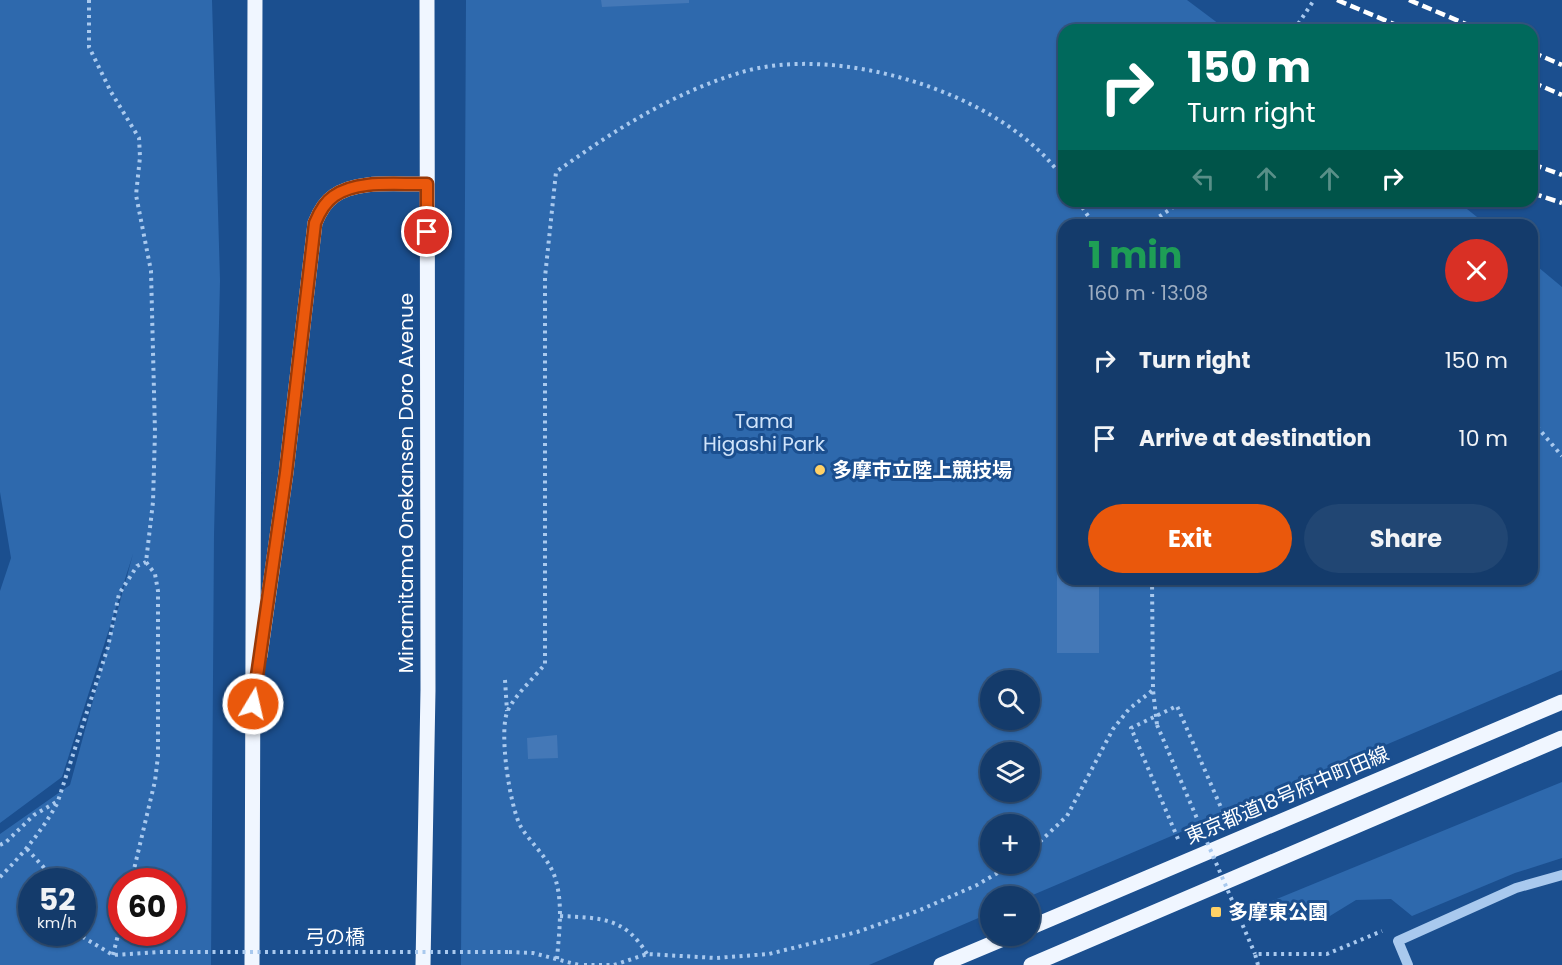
<!DOCTYPE html>
<html lang="en">
<head>
<meta charset="utf-8">
<style>
	body { margin:0; font-family:Poppins,"Noto Sans JP",sans-serif; background:#214673; color:#f1f3f6; height:100vh; display:flex; flex-direction:column; font-size:22px; white-space:nowrap }
	* { box-sizing:border-box; margin:0 }
	p { font-size:20px; color:#9dadc1 }
	.icon { flex:none; width:33px; height:33px; fill:none; stroke:currentColor; stroke-width:2; stroke-linecap:round; stroke-linejoin:round }
	.map { position:relative; flex:1; overflow:hidden }
	.panel { position:absolute; left:1058px; top:219px; width:480px; height:366px; display:flex; flex-direction:column; background:#143b6b; border-radius:18px; box-shadow:0 2px 4px #0004,0 0 0 2px #33557e }
	.panel>* { flex:none }
	.hud { position:absolute; left:1058px; top:24px; width:480px; height:183px; border-radius:18px; box-shadow:0 2px 4px #0004,0 0 0 2px #33557e; background:#00695c; color:#fff; overflow:hidden }
	.fabs { position:absolute; left:980px; top:670px; display:grid; gap:12px }
	.fabs a { display:grid; place-items:center; width:60px; height:60px; border-radius:50%; background:#143b6b; box-shadow:0 2px 4px #0004,0 0 0 2px #33557e; font-size:30px }
	.speed { position:absolute; left:18px; top:868px; display:flex; gap:12px; font-size:30px; font-weight:700; text-align:center }
	.speed>* { display:grid; place-content:center; width:78px; height:78px; border-radius:50%; background:#143b6b; box-shadow:0 2px 4px #0004,0 0 0 2px #33557e; line-height:1 }
	.speed small { font-size:15px; font-weight:400 }
	.speed .limit { border:9px solid #d22; background:#fff; color:#111 }
	.pin { position:absolute; display:grid; place-items:center; width:51px; height:51px; color:#fff; margin:-26px; border:3px solid #fff; border-radius:50%; box-shadow:0 2px 6px #0007 }
	.me { position:absolute; width:66px; margin:-33px; rotate:9deg; stroke-linejoin:round; filter:drop-shadow(0 0 4px #0008) }
	.turn { display:flex; align-items:center; gap:21px; height:126px; padding:0 30px; font-size:27px }
	.turn .icon { width:78px; height:78px; stroke-width:2.5 }
	.turn b { display:block; font-size:42px; line-height:51px }
	.lanes { display:flex; align-items:center; height:57px; padding:0 30px; background:#0003; justify-content:center; gap:30px; direction:ltr }
	.lanes .off { opacity:.35 }
	.round { display:grid; place-items:center; flex:none; width:63px; height:63px; border-radius:32px; background:#214673 }
	.headline { display:flex; align-items:center; justify-content:space-between; height:102px; padding:0 30px }
	h1 { font-size:36px; font-weight:700; line-height:45px; color:#1e9e55 }
	.action { display:flex; gap:12px; margin-top:auto; padding:12px 30px }
	.action a { flex:1; height:69px; border-radius:36px; background:#ea580c; color:#fff; font-size:24px; font-weight:700; line-height:69px; text-align:center }
	.action a+a { background:#214673; color:#f1f3f6 }
	ul { padding:0; list-style:none }
	li { display:flex; align-items:center; gap:18px; height:78px; padding:0 30px }
	li div { flex:1 }
	li b { display:block; font-size:22px }
	li em { font-style:normal }
	.map>svg:first-child { display:block }
	.green { fill:#2e69ad; fill-rule:evenodd }
	.building { fill:#4478b7 }
	.lines { fill:none; stroke-linecap:round; stroke-linejoin:round }
	.path { stroke:#a9c9ee; stroke-width:4; stroke-dasharray:3 4.5; stroke-linecap:butt }
	.minor { stroke:#a9c9ee; stroke-width:10 }
	.major { stroke:#f0f6ff; stroke-width:15 }
	.rail { stroke:#fff; stroke-width:4.5; stroke-dasharray:10 4.5; stroke-linecap:butt }
	.path-bridge { stroke:#a9c9ee; stroke-width:4; stroke-dasharray:3 4.5; stroke-linecap:butt }
	.route-casing { stroke:#983908; stroke-width:15 }
	.route { stroke:#ea580c; stroke-width:10 }
	.poi-dot { fill:#ffd166; stroke:#1b4f8f; stroke-width:2 }
	.labels { text-anchor:middle; stroke-width:6; stroke-linejoin:round; paint-order:stroke }
	.park-label { font-size:20px; fill:#cfe3fa; stroke:#1b4f8f }
	.poi-label { font-size:20px; font-weight:bold; fill:#fff; stroke:#1b4f8f; text-anchor:start }
	.street-label { font-size:20px; fill:#fff; stroke:#1b4f8f }
</style>
</head>
<body>
<div class="map">
<svg width="1562" height="965" viewBox="0 0 1562 965">
	<rect width="100%" height="100%" fill="#1b4f8f"/>
	<path class="green" d="M0 0H212L220 281 214 535 211 965H0V834L70 785 133 554 62 777 0 823V591L11 558 0 492ZM32 882H82V933H32ZM122 882H172V933H122Z
		M466 0H1187L1227 30H1064V201H1457L1487 225H1064V579H1532V262L1562 287V670L1028 897H990V913L869 965H461ZM990 681H1029V720H990ZM990 753H1029V792H990ZM990 825H1029V864H990Z
		M1562 782V858L1515 873 1412 916 1391 899 1356 900 1325 919 1273 915 1267 903Z"/>
	<path class="building" d="M601 0H689V3L602 7Z
		M1057 316H1064V579H1099V653H1057Z
		M557 735 558 758 528 759 527 738Z"/>
	<g class="lines">
		<path class="path" d="M89 0V47L111 92 139 138 140 157 136 195 151 271 155 432 153 502 146 562 155 574 158 591V756L155 781 131 882
			M1294 30 1314 0
			M1078 201 1094 225
			M1147 225 1182 201
			M1532 421 1562 456
			M1152 579 1153 690 1157 725
			M505 680 507 711
			M1178 839 1131 728 1177 706 1226 819
			M0 845 6 842 34 815 58 801 108 647 119 594 137 566 146 562
			M27 849 57 882
			M1029 852 1067 816 1113 729 1129 709 1153 690
			M0 877C23 854 42 831 58 802
			M560 916C600 918 625 917 647 954
			M76 933 113 955 160 952
			M509 952 533 953 579 965
			M113 955 122 919
			M557 959C559 933 563 906 556 881 551 860 532 845 521 827 510 808 498 730 508 710 516 694 534 678 545 664V277L556 172C613 131 671 94 739 73 836 42 1006 93 1064 180
			M584 965H614L647 954 716 958 769 954 857 932 920 910 977 885 1013 864
			M1258 965 1255 954H1327L1382 931"/>
		<path class="minor" d="M1408 965 1398 941 1516 888 1562 875"/>
		<path class="major" d="M260 656 286 473 315 223C319 213 325 202 334 196 358 179 399 185 427 184
			M1029 928 1562 702
			M252 965 255 0
			M423 965 428 690 427 0
			M941 965 1010 936
			M1031 965 1562 738"/>
		<path class="rail" d="M1337 0 1408 30
			M1409 0 1480 30
			M1532 52 1562 65
			M1532 82 1562 95
			M1532 164 1562 175
			M1532 193 1562 203"/>
		<path class="path-bridge" d="M1157 725 1255 954
			M160 952H509"/>
	</g>
	<g class="lines">
		<defs>
			<path id="route" d="M253 704 286 473 315 223C319 213 325 202 334 196 358 179 399 185 427 184V232"/>
		</defs>
		<use href="#route" class="route-casing"/>
		<use href="#route" class="route"/>
	</g>
	<g class="poi-dot">
		<circle cx="820" cy="470" r="6"/>
		<rect x="1210" y="906" width="12" height="12" rx="3"/>
	</g>
	<g class="labels">
		<g class="park-label">
			<text x="764" y="428">Tama<tspan x="764" dy="23">Higashi Park</tspan></text>
		</g>
		<g class="poi-label">
			<text x="832" y="477">多摩市立陸上競技場</text>
			<text x="1228" y="919">多摩東公園</text>
		</g>
		<g class="street-label">
			<text transform="translate(406 483) rotate(-90)" y="7">Minamitama Onekansen Doro Avenue</text>
			<text transform="translate(1287 795) rotate(-23)" y="7">東京都道18号府中町田線</text>
			<text x="335" y="944">弓の橋</text>
		</g>
	</g>
</svg>
<div class="fabs">
<a><svg class="icon" aria-label="search" viewBox="0 0 24 24"><circle cx="10" cy="10" r="6"/><path d="M15 15l6 6"/></svg></a>
<a><svg class="icon" aria-label="layers" viewBox="0 0 24 24"><path d="M12 4l9 5-9 5-9-5zM3 14l9 5 9-5"/></svg></a>
<a>+</a>
<a>−</a>
</div>
<div class="speed"><div>52<small>km/h</small></div><div class="limit">60</div></div>
<div class="pin" style="left:427px;top:232px;background:#d93025"><svg class="icon" aria-label="arrive" viewBox="0 0 24 24"><path d="M6 21V4h12l-3 4 3 4H6"/></svg></div>
<svg class="me" style="left:253px;top:704px" viewBox="-20 -20 40 40"><circle r="17" fill="#ea580c" stroke="#fff" stroke-width="3"/><path d="M0-11L8 9 0 5-8 9z" fill="#fff"/></svg>
<div class="hud">
<div class="turn"><svg class="icon" aria-label="right" viewBox="0 0 24 24"><path d="M7 20v-9h11M14 6l5 5-5 5"/></svg><div><b>150 m</b>Turn right</div></div>
<div class="lanes"><svg class="icon off" aria-label="left" viewBox="0 0 24 24"><path d="M17 20v-9H6M10 6l-5 5 5 5"/></svg><svg class="icon off" aria-label="ahead" viewBox="0 0 24 24"><path d="M12 20V5M6 11l6-6 6 6"/></svg><svg class="icon off" aria-label="ahead" viewBox="0 0 24 24"><path d="M12 20V5M6 11l6-6 6 6"/></svg><svg class="icon" aria-label="right" viewBox="0 0 24 24"><path d="M7 20v-9h11M14 6l5 5-5 5"/></svg></div>
</div>
<section class="panel">
<div class="headline"><div><h1>1 min</h1><p>160 m · 13:08</p></div><a class="round" style="background:#d93025;color:#fff"><svg class="icon" aria-label="close" viewBox="0 0 24 24"><path d="M6 6l12 12M18 6L6 18"/></svg></a></div>
<ul>
<li><svg class="icon" aria-label="right" viewBox="0 0 24 24"><path d="M7 20v-9h11M14 6l5 5-5 5"/></svg><div><b>Turn right</b></div><em>150 m</em></li>
<li><svg class="icon" aria-label="arrive" viewBox="0 0 24 24"><path d="M6 21V4h12l-3 4 3 4H6"/></svg><div><b>Arrive at destination</b></div><em>10 m</em></li>
</ul>
<div class="action"><a>Exit</a><a>Share</a></div>
</section>
</div>
</body>
</html>
